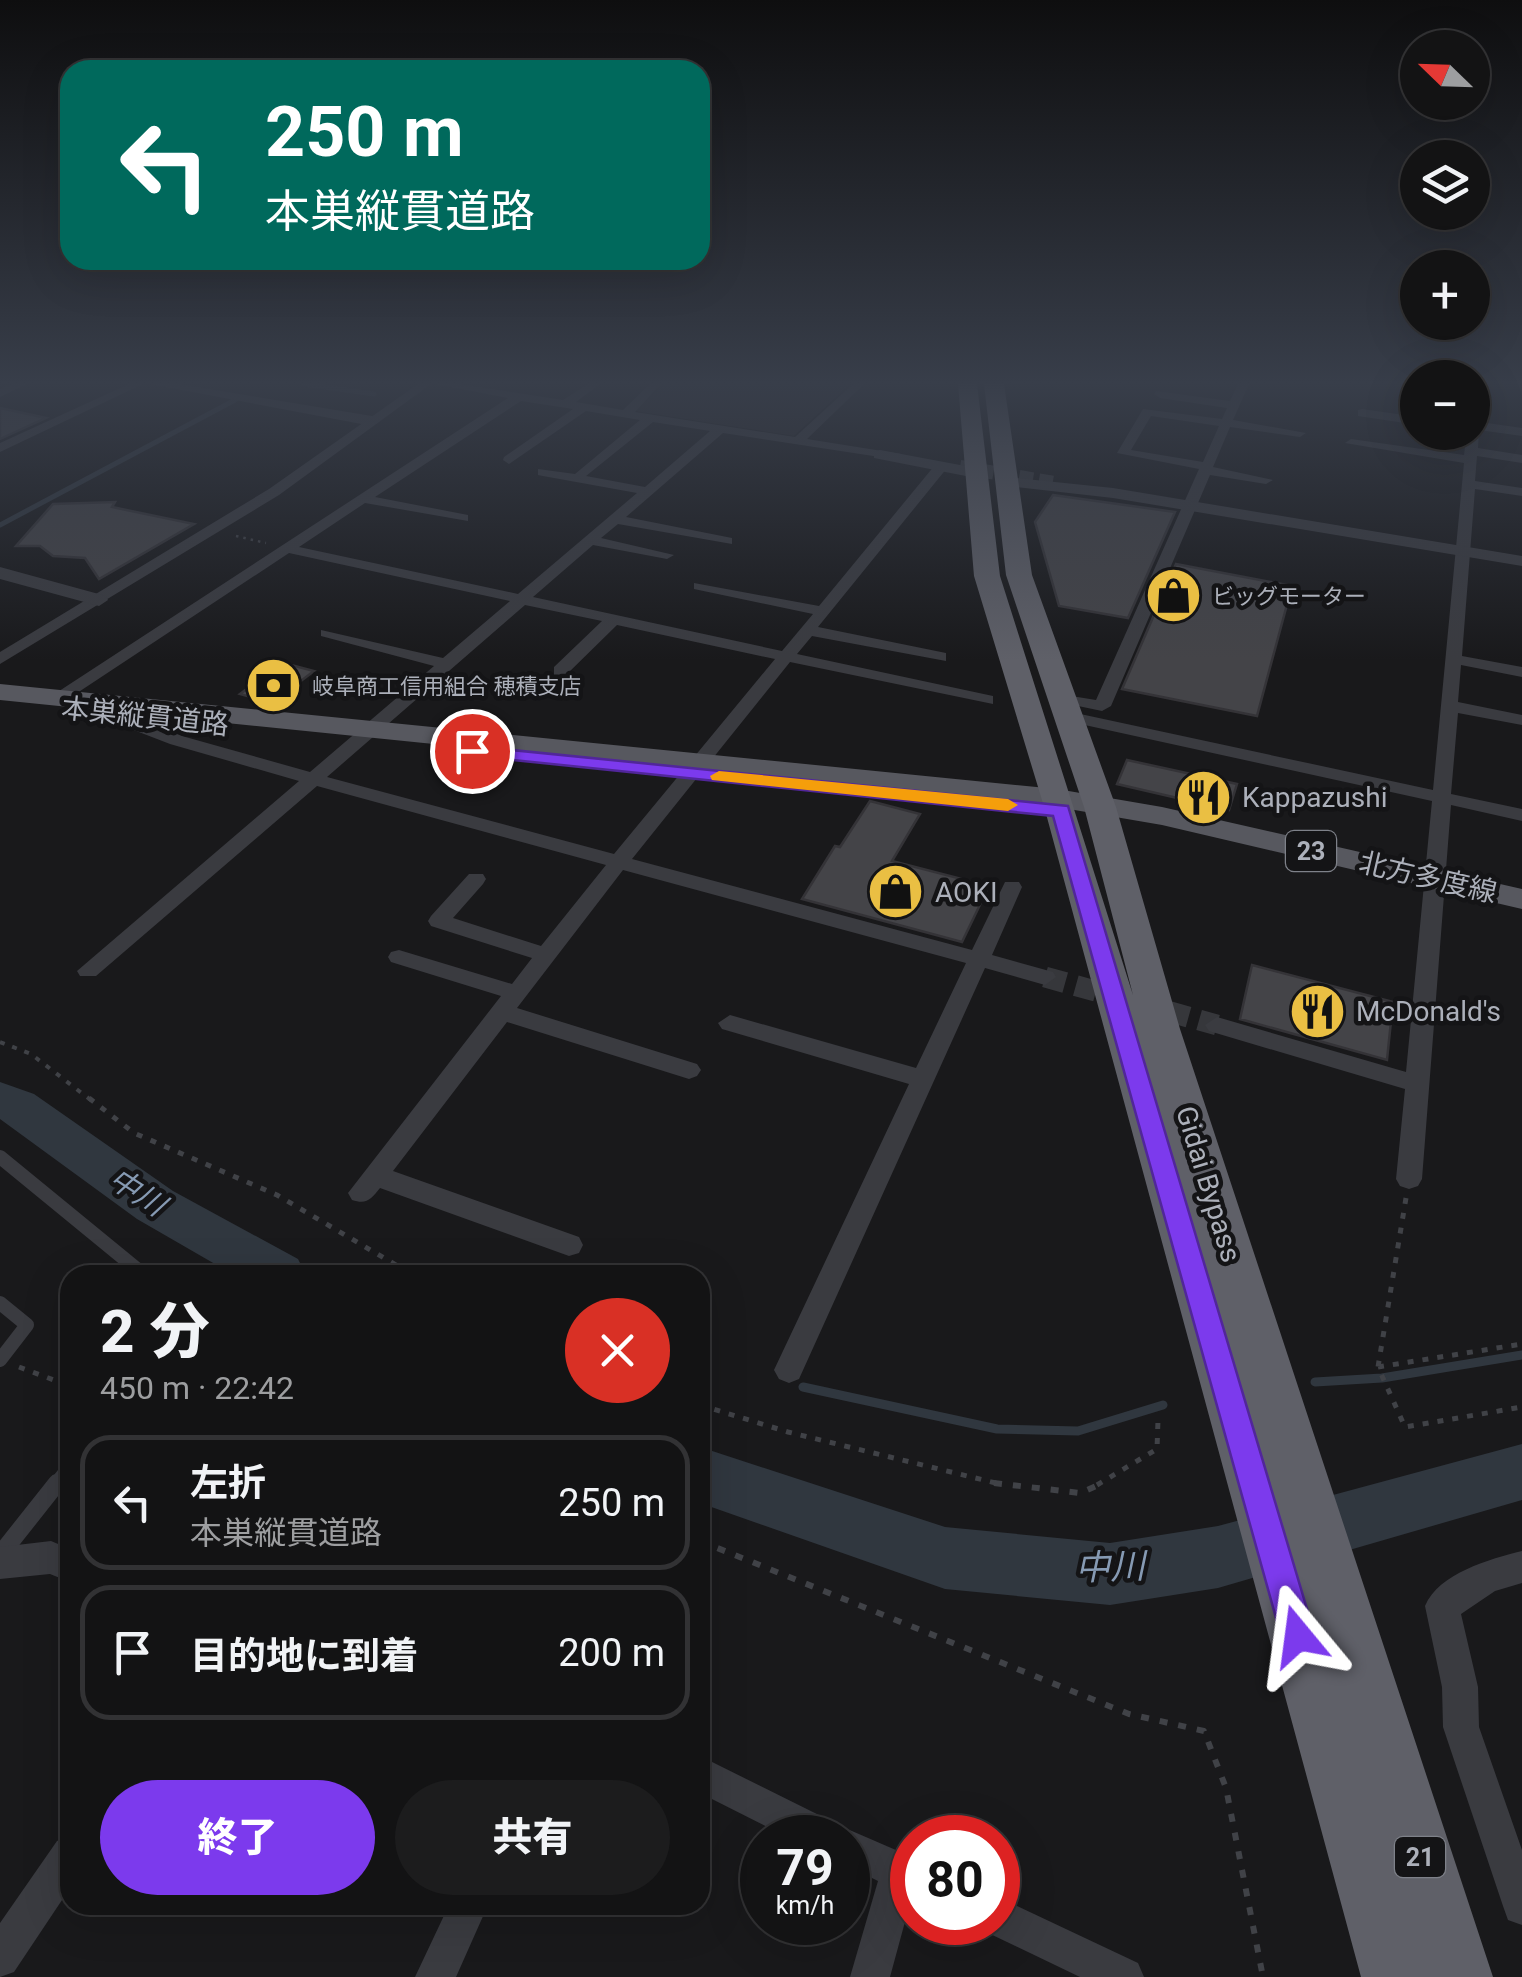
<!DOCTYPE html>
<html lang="ja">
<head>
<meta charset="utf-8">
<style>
	body { margin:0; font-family:Roboto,"Noto Sans JP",sans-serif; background:#1c1c1d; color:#f1f3f6; height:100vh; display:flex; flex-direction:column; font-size:38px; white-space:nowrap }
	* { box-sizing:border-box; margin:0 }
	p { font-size:32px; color:#9d9ea0 }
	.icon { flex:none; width:55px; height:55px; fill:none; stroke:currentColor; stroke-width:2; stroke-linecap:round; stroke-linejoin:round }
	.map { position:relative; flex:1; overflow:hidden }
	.details { position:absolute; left:60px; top:1265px; width:650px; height:650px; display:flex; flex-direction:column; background:#131314; border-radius:30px; box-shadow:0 10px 40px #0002,0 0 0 2px #323234 }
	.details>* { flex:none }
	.hud { position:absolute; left:60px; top:60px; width:650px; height:210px; border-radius:30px; box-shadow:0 10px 40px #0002,0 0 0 2px #323234; background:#00695c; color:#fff; overflow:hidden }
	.needle { width:65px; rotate:293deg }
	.tools { position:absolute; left:1400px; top:30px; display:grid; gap:20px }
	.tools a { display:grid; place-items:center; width:90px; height:90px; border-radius:50%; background:#131314; box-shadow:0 10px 40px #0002,0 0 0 2px #323234; font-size:50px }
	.speed { position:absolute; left:740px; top:1815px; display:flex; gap:20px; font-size:50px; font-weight:700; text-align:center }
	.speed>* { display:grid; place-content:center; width:130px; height:130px; border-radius:50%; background:#131314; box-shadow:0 10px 40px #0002,0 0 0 2px #323234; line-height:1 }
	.speed small { font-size:25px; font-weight:400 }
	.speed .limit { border:15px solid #d22; background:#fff; color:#111 }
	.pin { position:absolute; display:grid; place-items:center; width:85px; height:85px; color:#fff; margin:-42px; border:5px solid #fff; border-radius:50%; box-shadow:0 2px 10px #0007 }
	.me { position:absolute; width:110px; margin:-55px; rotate:344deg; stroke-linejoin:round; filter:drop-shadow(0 0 8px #0008) }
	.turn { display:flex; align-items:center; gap:35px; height:210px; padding:0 40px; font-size:45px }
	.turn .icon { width:130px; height:130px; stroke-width:2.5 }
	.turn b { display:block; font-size:70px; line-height:85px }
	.round { display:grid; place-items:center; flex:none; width:105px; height:105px; border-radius:52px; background:#1c1c1d }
	.head { display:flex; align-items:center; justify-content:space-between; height:170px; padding:0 40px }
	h1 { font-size:60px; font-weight:800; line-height:75px }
	.primary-button { display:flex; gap:20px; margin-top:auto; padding:20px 40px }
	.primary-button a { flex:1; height:115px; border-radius:60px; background:#7c3aed; color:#fff; font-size:40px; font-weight:800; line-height:115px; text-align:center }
	.primary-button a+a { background:#1c1c1d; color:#f1f3f6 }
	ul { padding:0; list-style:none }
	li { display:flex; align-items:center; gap:30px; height:135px; margin:0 20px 15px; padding:0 20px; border:5px solid #323234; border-radius:30px }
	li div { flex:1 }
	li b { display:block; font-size:38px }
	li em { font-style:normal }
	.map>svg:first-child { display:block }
	.built { fill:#262528 }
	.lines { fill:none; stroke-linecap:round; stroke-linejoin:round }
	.stream-far1 { stroke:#30373f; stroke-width:5 }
	.stream { stroke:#30373f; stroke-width:9 }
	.river { fill:#30373f; fill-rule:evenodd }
	.building { fill:#444448; stroke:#343337; stroke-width:2.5 }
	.minor-tunnel-far1 { stroke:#36373b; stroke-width:14; stroke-dasharray:14 6; stroke-linecap:butt }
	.minor-tunnel { stroke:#36373b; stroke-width:21; stroke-dasharray:21 11; stroke-linecap:butt }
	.path-far3 { stroke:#404247; stroke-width:2.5; stroke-dasharray:2.5 5; stroke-linecap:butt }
	.path-far2 { stroke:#404247; stroke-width:4; stroke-dasharray:5 8; stroke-linecap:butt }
	.path-far1 { stroke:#404247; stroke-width:5; stroke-dasharray:6 9; stroke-linecap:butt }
	.path { stroke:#404247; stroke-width:6; stroke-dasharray:8 11; stroke-linecap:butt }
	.service-far1 { stroke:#3a3b40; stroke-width:14 }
	.service { stroke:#3a3b40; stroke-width:18 }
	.minor { fill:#3a3b40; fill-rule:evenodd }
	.tertiary { fill:#3a3b40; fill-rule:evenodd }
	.primary { fill:#57585f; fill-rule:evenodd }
	.trunk { fill:#5f6068; fill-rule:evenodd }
	.route { fill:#7c3aed; stroke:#51269a; stroke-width:2.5 }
	.slow { fill:#f59e0b }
	.labels { text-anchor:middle; stroke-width:9; stroke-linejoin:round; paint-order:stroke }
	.far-poi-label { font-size:22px; fill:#acb0ba; stroke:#141416; text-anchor:start }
	.shield { fill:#141416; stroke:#7e8189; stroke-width:2.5 }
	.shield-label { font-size:25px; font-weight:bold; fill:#acb0ba }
	.street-label { font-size:28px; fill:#acb0ba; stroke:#141416 }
	.poi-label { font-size:28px; fill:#acb0ba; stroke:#141416; text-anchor:start }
	.water-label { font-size:30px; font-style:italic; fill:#869ab3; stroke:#141416 }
	.near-water-label { font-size:35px; font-style:italic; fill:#869ab3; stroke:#141416 }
</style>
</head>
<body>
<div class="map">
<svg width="1522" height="1977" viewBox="0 0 1522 1977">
	<rect width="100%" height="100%" fill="#19191b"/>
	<path class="built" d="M663 384H850L794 436 635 411Z"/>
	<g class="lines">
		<path class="stream-far1" d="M304 384 374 394
			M0 525 235 400"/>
		<path class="stream" d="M1315 1382 1382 1378 1522 1355
			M803 1387 997 1429 1078 1431 1163 1405"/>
		<path class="river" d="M0 1082 34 1094 173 1191 298 1259 306 1275H234L137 1219 0 1119Z
			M1522 1444V1500L1218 1588 1110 1605 945 1589 700 1503V1447L945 1527 1110 1543 1218 1526Z"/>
	</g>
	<path class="building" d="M0 408 46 418 0 439Z
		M1053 495 1175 512 1128 618 1059 606 1035 522Z
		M115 502 112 507 194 524 99 579 85 558 53 556 40 546H16L53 504Z
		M1176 564 1292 586 1257 716 1122 689Z
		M276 661 314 671 272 703 240 694 263 677 257 675Z
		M1127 760 1237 784 1229 810 1117 784Z
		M870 801 920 814 892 861 989 886 962 942 802 899 835 846 840 847Z
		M1252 965 1393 1002 1387 1060 1240 1019Z"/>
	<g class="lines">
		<path class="minor-tunnel-far1" d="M960 467 1055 483"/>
		<path class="minor-tunnel" d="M1045 977 1217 1025"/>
		<path class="path-far3" d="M236 536 266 543"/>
		<path class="path-far2" d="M0 1042 31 1054 92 1101"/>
		<path class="path-far1" d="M89 1098 134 1133 277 1195 413 1275
			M1406 1198 1378 1367 1405 1427 1522 1407
			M19 1367 70 1386
			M1378 1367 1522 1344
			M700 1405 788 1432 1004 1485
			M1097 1485 1157 1449 1158 1420"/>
		<path class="path" d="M994 1483 1080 1493 1103 1483
			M700 1541 1129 1714 1204 1731 1226 1788 1263 1977"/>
		<path class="service-far1" d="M0 1157 144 1275
			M0 1303 27 1325 0 1360
			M55 1485 70 1466"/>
		<path class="service" d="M0 1555 57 1483"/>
		<path class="minor" d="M12 384H27L0 397V389Z
			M129 384H143L0 452V443Z
			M418 384H431L279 495 0 664V652L269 489Z
			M435 384H459L563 400 588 384H600L576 402 623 410 650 384H661L635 412 795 437 853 384H864L807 439 901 454 907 458 906 461 723 433 626 517 732 538V544L618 524 601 538 674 555 667 559 593 545 533 597 782 651 813 614 694 589V583L819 606 935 465 947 468 818 627 946 653V661L812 636 797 654 993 696V704L790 662 632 859 972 950 1005 882H1019L1022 887 992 955 1053 972 1056 977 1045 985 985 968 799 1379 789 1383 779 1379 774 1370 909 1084 722 1029 718 1023 730 1015 916 1068 966 963 623 870 517 1008 697 1064 701 1070 697 1076 689 1079 507 1022 393 1171 579 1237 583 1245 579 1253 569 1256 380 1188C371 1199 367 1205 352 1200L348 1193 501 996 391 962 388 957 391 952 399 950 512 984 532 958 431 926 428 921 431 916 469 874H483L486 879 483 884 453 918 541 946 606 865 317 786 96 976H80L77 971 299 781 170 744 100 717V709H112L182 736 310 772 434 666 321 636V630L443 658 510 601 289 553 65 701 59 702 50 697 508 398ZM521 401 573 409 504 457 503 460 509 464 586 411 640 420 575 474 538 469V475L543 476 637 493 518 594 299 547 365 503 468 521V515L375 497ZM653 422 710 431 645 487 586 476ZM525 605 602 621 554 667V675H566L617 625 775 659 614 854 327 777Z
			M1238 384H1249L1233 420 1306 433 1300 437 1230 427 1213 467 1273 480 1266 484 1210 475 1111 706 1102 711 1059 702V694L1096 700 1199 469 1117 453 1143 409 1222 419 1227 408 1160 398 1154 394 1156 391 1230 401ZM1151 416 1219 426 1203 462 1131 450Z
			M1472 384H1483L1480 422 1522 428V436L1479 430 1478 448 1522 455V463L1477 456 1475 481 1522 488V496L1475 489 1462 656 1522 667V677L1461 665 1458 702 1522 715V725L1458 713 1451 794 1522 809V821L1451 805 1422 1179 1418 1186 1409 1189 1400 1186 1396 1179 1405 1089 1209 1031 1205 1025 1217 1017 1406 1072 1432 801 1071 722 1062 717 1071 712 1433 790 1464 463 1345 443 1351 439 1464 455 1467 432H1472Z
			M1362 409 1418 417V425L1358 416V410Z
			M51 1541 70 1549V1582L50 1574 0 1579V1547Z
			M1522 1551V1583L1495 1591 1461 1614 1478 1687 1479 1727 1522 1850V1925L1508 1920 1503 1906 1443 1727 1442 1687 1425 1606C1439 1573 1490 1559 1522 1551Z
			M700 1756 845 1828 912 1857V1896L890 1977H850L878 1881 848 1866V1838H789L700 1793Z
			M70 1835V1888L14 1972 0 1977V1923L57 1841Z
			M998 1897 1138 1963 1144 1977H1080L984 1931 981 1922H998Z
			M449 1905H488L456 1977H415Z"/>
		<path class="tertiary" d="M150 384H179L372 416 380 421 372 426Z
			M880 450 976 468 984 473 976 478 874 458V452Z
			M1005 477 1113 488 1522 556V566L1113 498 999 485 997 482Z
			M0 567 106 596 108 600 99 606 0 579Z"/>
		<path class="primary" d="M0 684 1057 789 1162 807 1522 889V909L1162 825 1057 807 0 700Z"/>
		<path class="trunk" d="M958 384H977L1000 576 1133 995 1084 807 1006 575 984 384H1004L1032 575 1116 807 1180 1029 1493 1977H1361L1045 810 974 576Z"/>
	</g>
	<linearGradient id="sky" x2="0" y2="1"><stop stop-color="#0e0e0f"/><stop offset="0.58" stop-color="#383e4a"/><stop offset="1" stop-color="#383e4a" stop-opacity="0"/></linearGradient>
	<rect width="1522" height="660" fill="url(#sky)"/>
	<path class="route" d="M472 746 1068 806 1315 1636 1310 1648 1298 1653 1286 1648 1281 1636 1053 816 465 755 462 751Z"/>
	<path class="slow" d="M719 771 1008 799 1018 805 1008 811 712 780 710 776Z"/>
	<defs>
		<symbol id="shop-disc" viewBox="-11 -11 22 22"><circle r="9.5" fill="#eabf43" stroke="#141416"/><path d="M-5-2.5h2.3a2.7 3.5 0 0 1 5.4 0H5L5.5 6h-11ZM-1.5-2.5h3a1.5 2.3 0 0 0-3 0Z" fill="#111"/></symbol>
		<symbol id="bank-disc" viewBox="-11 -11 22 22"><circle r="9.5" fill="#eabf43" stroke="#141416"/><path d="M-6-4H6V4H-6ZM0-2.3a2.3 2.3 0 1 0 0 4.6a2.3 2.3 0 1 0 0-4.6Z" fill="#111"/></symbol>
		<symbol id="restaurant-disc" viewBox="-11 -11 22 22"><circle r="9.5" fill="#eabf43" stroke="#141416"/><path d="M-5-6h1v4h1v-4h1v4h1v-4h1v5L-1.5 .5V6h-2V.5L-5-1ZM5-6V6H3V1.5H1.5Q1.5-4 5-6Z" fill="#111"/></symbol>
	</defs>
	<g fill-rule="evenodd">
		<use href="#shop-disc" x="1142" y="564" width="63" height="63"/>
		<use href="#bank-disc" x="242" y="654" width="63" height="63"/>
		<use href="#restaurant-disc" x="1172" y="766" width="63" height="63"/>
		<use href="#shop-disc" x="864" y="860" width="63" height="63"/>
		<use href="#restaurant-disc" x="1286" y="980" width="63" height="63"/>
	</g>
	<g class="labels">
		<g class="far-poi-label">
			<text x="1212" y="604">ビッグモーター</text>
			<text x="312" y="694">岐阜商工信用組合 穂積支店</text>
		</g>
		<g class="shield">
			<rect x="1286" y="831" width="50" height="40" rx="8"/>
			<rect x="1395" y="1837" width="50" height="40" rx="8"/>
		</g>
		<g class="shield-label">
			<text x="1311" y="860">23</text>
			<text x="1420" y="1866">21</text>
		</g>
		<g class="street-label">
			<text transform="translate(145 716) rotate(6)" y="10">本巣縦貫道路</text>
			<text transform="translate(1428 877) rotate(13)" y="10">北方多度線</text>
			<text transform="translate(1209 1184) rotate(73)" y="10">Gidai Bypass</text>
		</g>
		<g class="poi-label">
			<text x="1242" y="807">Kappazushi</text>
			<text x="935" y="902">AOKI</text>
			<text x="1356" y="1021">McDonald's</text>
		</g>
		<g class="water-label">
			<text transform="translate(137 1192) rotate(33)" y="10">中川</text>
		</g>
		<g class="near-water-label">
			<text transform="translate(1110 1567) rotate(-2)" y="12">中川</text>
		</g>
	</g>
</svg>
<div class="tools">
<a><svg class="needle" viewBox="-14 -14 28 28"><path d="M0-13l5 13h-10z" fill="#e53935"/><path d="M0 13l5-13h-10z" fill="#9d9ea0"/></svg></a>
<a><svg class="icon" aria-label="layers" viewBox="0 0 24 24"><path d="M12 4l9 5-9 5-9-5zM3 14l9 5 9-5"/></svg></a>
<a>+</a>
<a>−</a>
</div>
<div class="speed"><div>79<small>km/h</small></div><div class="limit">80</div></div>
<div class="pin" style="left:472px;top:751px;background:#d93025"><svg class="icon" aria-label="arrive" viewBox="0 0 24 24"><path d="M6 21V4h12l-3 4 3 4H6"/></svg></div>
<svg class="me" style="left:1298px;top:1636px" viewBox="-20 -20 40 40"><path d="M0-17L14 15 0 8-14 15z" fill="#7c3aed" stroke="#fff" stroke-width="4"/></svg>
<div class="hud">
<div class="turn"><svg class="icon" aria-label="left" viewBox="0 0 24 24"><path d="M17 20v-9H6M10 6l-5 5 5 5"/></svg><div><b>250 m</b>本巣縦貫道路</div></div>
</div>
<section class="details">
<div class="head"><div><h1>2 分</h1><p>450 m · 22:42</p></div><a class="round" style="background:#d93025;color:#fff"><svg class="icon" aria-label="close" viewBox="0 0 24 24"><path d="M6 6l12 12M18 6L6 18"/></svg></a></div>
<ul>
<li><svg class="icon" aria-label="left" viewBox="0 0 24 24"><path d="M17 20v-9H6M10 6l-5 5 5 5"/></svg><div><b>左折</b><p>本巣縦貫道路</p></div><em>250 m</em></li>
<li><svg class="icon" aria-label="arrive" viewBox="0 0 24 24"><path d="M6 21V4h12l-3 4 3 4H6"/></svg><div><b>目的地に到着</b></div><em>200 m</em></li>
</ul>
<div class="primary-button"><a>終了</a><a>共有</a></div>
</section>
</div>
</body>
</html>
